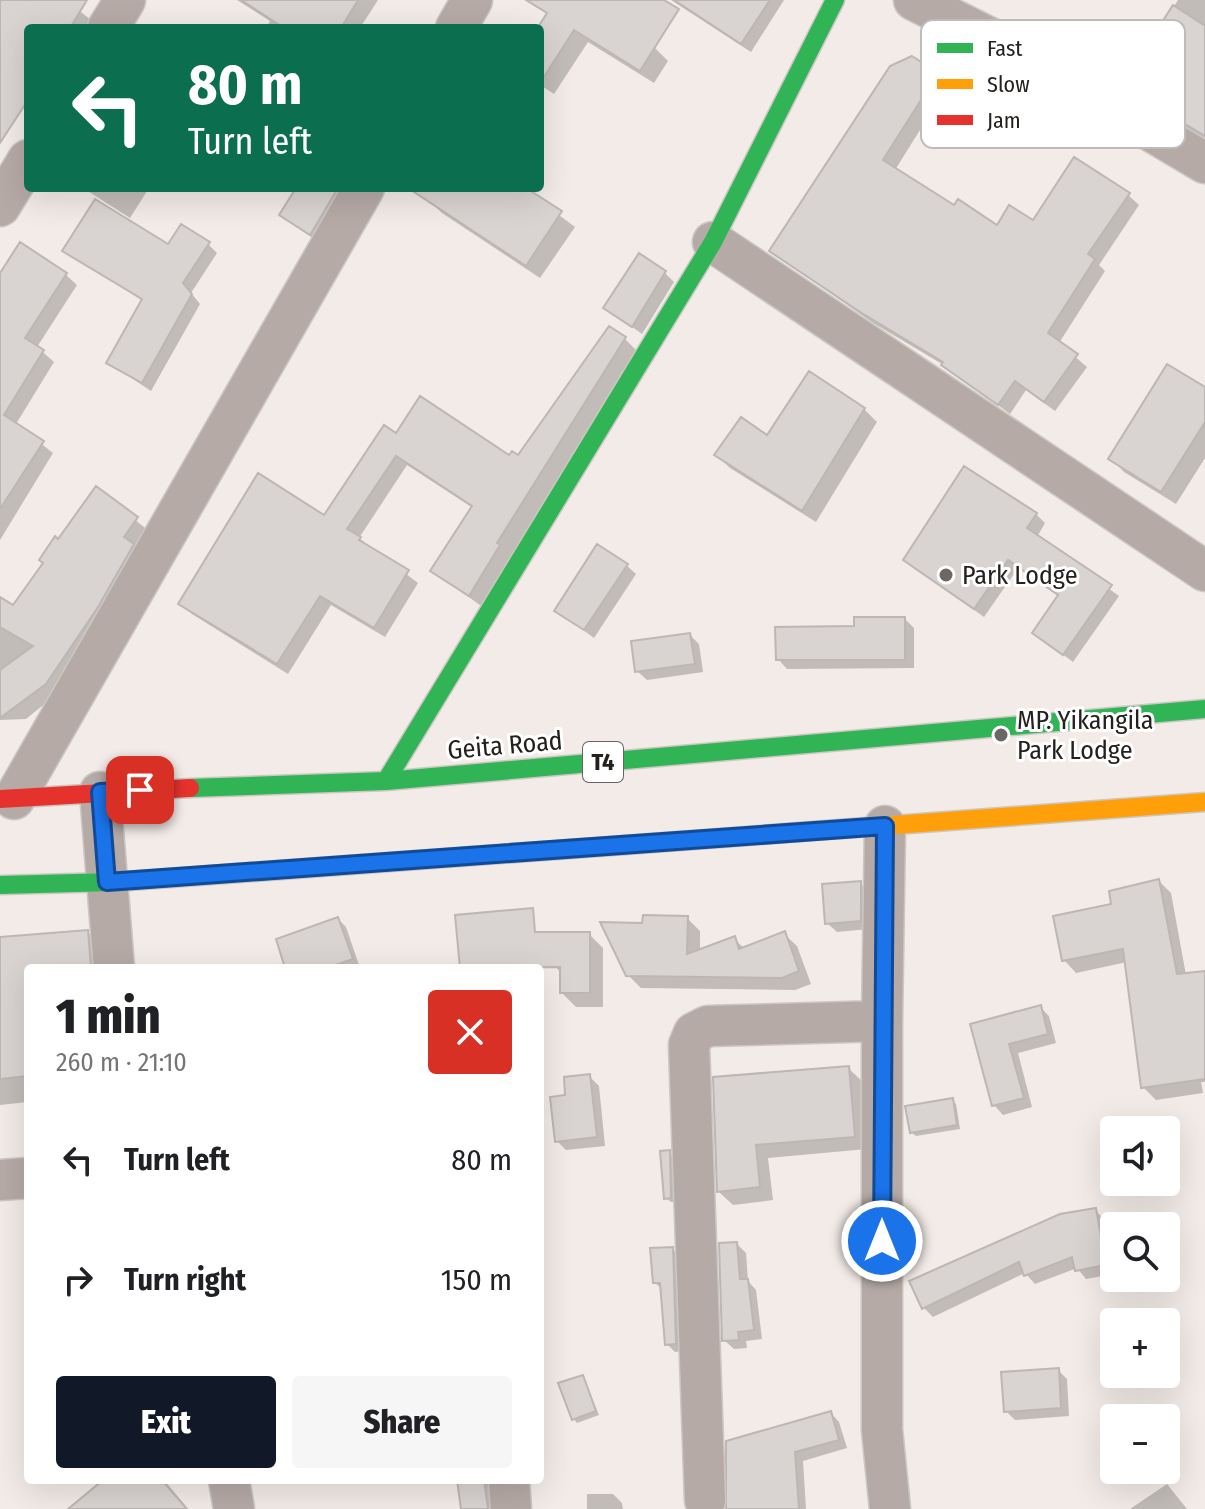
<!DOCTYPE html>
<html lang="en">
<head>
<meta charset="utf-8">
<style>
	body { margin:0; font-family:"Fira Sans Condensed",sans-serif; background:#f6f6f6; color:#202124; height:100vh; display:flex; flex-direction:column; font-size:30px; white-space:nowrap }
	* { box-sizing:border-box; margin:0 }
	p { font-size:26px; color:#757577 }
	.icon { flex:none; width:44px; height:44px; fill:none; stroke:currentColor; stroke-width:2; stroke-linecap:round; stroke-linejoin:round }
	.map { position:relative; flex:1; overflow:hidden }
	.side { position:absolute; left:24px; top:964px; width:520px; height:520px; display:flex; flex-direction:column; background:#fff; border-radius:8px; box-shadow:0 8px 32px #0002 }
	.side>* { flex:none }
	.hud { position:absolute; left:24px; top:24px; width:520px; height:168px; border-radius:8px; box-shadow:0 8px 32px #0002; background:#0b6e4f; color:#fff; overflow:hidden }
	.tools { position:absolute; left:1100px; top:1116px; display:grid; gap:16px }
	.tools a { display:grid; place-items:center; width:80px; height:80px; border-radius:8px; background:#fff; box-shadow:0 8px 32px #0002; font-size:40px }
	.pin { position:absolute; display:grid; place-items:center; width:68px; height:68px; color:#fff; margin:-34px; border-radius:16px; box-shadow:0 4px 12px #0006 }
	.me { position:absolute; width:88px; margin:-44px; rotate:0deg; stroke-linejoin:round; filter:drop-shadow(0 0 6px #0008) }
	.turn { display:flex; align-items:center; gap:28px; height:168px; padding:0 32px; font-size:36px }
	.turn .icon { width:104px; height:104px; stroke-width:2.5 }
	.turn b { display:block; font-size:56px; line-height:68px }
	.round { display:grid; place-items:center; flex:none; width:84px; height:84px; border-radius:8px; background:#f6f6f6 }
	.overview { display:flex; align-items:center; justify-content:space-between; height:136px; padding:0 32px }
	h1 { font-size:48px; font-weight:800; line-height:60px }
	.action { display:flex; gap:16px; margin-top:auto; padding:16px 32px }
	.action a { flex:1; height:92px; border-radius:8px; background:#111827; color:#fff; font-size:32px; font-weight:800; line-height:92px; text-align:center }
	.action a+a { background:#f6f6f6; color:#202124 }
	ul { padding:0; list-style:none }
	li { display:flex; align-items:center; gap:24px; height:120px; padding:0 32px }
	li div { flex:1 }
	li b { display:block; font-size:30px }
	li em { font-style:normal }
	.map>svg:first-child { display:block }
	.shadow { fill:#0003 }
	.building { fill:#d9d4d1; stroke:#bcb6b4; stroke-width:2 }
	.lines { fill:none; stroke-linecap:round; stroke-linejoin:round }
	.street-casing { stroke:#ccc7c3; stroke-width:43 }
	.fast-casing { stroke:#ccc7c3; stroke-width:21 }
	.slow-casing { stroke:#ccc7c3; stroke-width:21 }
	.jam-casing { stroke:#ccc7c3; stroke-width:21 }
	.street { stroke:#b6aaa6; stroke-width:40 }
	.fast { stroke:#30b455; stroke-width:18 }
	.slow { stroke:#ff9f0a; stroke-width:18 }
	.jam { stroke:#e5322d; stroke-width:18 }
	.route-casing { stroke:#114b97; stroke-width:20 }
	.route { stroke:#1a73e8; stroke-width:14 }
	.poi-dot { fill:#6c6764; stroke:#fff; stroke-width:3 }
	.labels { text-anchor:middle; stroke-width:6; stroke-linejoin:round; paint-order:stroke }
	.shield { fill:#fff; stroke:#666361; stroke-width:2 }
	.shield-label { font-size:24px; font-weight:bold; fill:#24201d }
	.poi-label { font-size:26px; fill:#24201d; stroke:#fff; text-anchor:start }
	.street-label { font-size:26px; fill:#24201d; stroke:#fff }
	.key { fill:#fff; stroke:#bdbcbb; stroke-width:2 }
	.key-label { font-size:22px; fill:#24201d }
</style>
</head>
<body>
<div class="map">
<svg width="1205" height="1509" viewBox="0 0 1205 1509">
	<rect width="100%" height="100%" fill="#f2ebe7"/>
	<path class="shadow" d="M4 0H65L90 19 85 28H28V101L0 83V7Z
		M237 0H378L360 28H266L270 21Z
		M554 0H579L655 48 668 61 654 83 588 42 554 94 540 85V28Z
		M671 0H784L751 52Z
		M1178 0H1205V140L1124 86Z
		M911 59 949 87 996 104 1005 114 991 135 940 98 895 170 955 208 997 227 1033 223 1128 195 1139 205 1099 265 1105 271 1059 343 1087 367 1055 411 1026 390 1010 414 942 364 873 323 771 251Z
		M83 188H149L130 218Z
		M298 188H355L322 245 281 214Z
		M435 188H523L575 227 540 278 442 213 428 199Z
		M208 244 217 253 191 293 200 304 151 391 109 363 143 301 64 251Z
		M665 273 674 282 642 334 606 308Z
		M66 275 77 285 37 347 54 362 16 424 53 453 0 540V277Z
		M625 339 636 350 481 606 432 570 473 508 407 465 359 538 418 583 385 637 331 605 288 674 192 614 181 603 325 517 396 435 518 458Z
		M1205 390V458L1176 504 1124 472 1111 458Z
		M864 409 877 422 816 522 730 468 717 455Z
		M96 489 149 531 73 681 26 719 0 720V599L14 607Z
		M1036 514 1045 523 1037 537 1119 596 1073 662 1034 633 1060 597 1018 568 984 617 905 560Z
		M626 565 636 574 594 638 556 610Z
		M905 619 914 628V668L787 669 778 659Z
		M690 635 699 644 703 672 647 680 637 671Z
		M1159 881 1171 893 1186 975 1205 973V1082H1201L1203 1093 1156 1100 1143 1087 1127 962 1076 973 1064 960 1114 906Z
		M860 883 870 893 869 929 837 932 827 923Z
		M687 918 700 931V952L734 939 745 949 784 934 797 946 811 984 795 990 641 988 628 975 644 925Z
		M338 919 346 927 360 968H287Z
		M87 932 102 947 104 968H28V1102L0 1105V939Z
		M589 934 603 948V1007H576L562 993V974L555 966Z
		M1040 1007 1049 1016 1056 1043 1018 1053 1032 1107 1003 1115 994 1105 972 1025Z
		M848 1068 862 1081 867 1149 768 1158 773 1200 733 1205 719 1192 715 1079Z
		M590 1077 599 1086 605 1146 566 1150 557 1141 568 1097Z
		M952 1100 956 1104 960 1129 916 1136 911 1132Z
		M669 1153 673 1157 675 1202H671L666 1198Z
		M1095 1210 1104 1219 1114 1274 1086 1279 1077 1268 1035 1284 1025 1273 933 1317 924 1308Z
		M737 1244 746 1253 748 1281 756 1290 762 1339 746 1341 747 1348 734 1349 724 1340Z
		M672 1249 680 1256 683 1351 675 1352 667 1344 662 1289 655 1283Z
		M1058 1370 1067 1379 1069 1416 1015 1420 1006 1411Z
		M582 1377 599 1415 577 1423 573 1418Z
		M831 1413 839 1422 847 1448 803 1461 806 1509H728Z
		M109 1480H164L188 1509H71Z
		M459 1480H493L497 1509H463Z
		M1167 1484 1187 1509H1130Z
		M587 1494H613L622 1503 623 1509H587Z"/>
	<path class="building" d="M0 0H87L70 28H28V100L0 143Z
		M241 0H358L341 28H284Z
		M526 0H664L679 9 640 71 574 30 540 83V24L547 13Z
		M674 0H770L741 44Z
		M1173 5 1205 26V136L1121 86Z
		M912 56 938 73 883 160 954 205 958 199 997 225 1009 205 1033 220 1074 157 1130 193 1088 254 1095 259 1048 333 1078 354 1044 402 1015 381 998 405 941 365 943 362 860 312 769 251 890 66Z
		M296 188H338L310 235 279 215Z
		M408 188H526L562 211 526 266Z
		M95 199 168 244 181 224 210 242 183 283 192 294 142 383 106 363 142 299 62 251Z
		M20 242 67 273 25 338 44 350 4 415 44 441 0 509V273Z
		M639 253 666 271 632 327 603 308Z
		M609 326 626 337 497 543 500 545 469 596 430 571 472 506 396 456 347 529 361 537 359 540 409 570 374 628 320 596 277 664 178 604 258 473 324 515 384 425 396 433 420 396 509 455 512 451 518 455Z
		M1167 364 1205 387V422L1161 492 1108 459Z
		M809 371 865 408 802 511 714 455 741 417 767 435Z
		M964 466 1037 513 1027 528 1112 585 1063 655 1032 633 1058 595 1008 560 974 609 903 560Z
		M96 486 138 517 124 537 134 544 98 607 46 684 0 718V670L33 646 0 627V597L13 605 43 563 39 560 55 536 58 539Z
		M597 544 628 564 584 630 554 611Z
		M854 617H905V660H776L775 627 854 626Z
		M690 633 695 664 635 672 631 641Z
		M1159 879 1177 974 1205 971V1079L1141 1088 1123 949 1062 961 1053 916 1111 904 1109 891Z
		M861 881V921L825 924 822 884Z
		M533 908 535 932H590V993H560V967L460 968 455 915Z
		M643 915 688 916 687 954 735 936 739 949 785 931 799 971 782 978 626 976 600 922 642 923Z
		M338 917 353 959 327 968H285L276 939Z
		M88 930 91 968H28V1076L0 1079V937Z
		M1041 1005 1048 1034 1009 1044 1024 1098 992 1106 970 1024Z
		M849 1066 855 1137 756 1145 760 1187 717 1192 713 1077Z
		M590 1074 597 1137 555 1142 550 1097 565 1095 564 1077Z
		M953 1098 957 1125 910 1133 905 1106Z
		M670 1150 671 1198 664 1199 660 1151Z
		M1096 1208 1106 1265 1075 1271 1072 1257 1024 1276 1019 1262 922 1309 909 1281 1060 1214Z
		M737 1242 740 1279H748L754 1330 738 1332 739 1340 722 1341 719 1243Z
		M673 1247 676 1344 665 1345 660 1283H653L650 1248Z
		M1059 1368 1061 1408 1004 1412 1001 1372Z
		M583 1375 596 1411 572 1420 558 1383Z
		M831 1411 839 1440 795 1452 799 1509H726V1441Z
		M103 1480H162L187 1509H68Z
		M457 1480H484L488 1509H461Z"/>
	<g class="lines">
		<defs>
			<path id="street" d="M914 0 1020 53 1205 163
				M108 28 125 0
				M456 28 472 0
				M0 206 28 160
				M713 242 1205 571
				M100 792 114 968
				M14 799 364 188
				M885 826 882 1021V1430L890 1509
				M0 1180 28 1178
				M229 1480 234 1509
				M509 1480 511 1509
				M705 1500 689 1045 694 1033 708 1026 882 1021"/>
			<path id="fast" d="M386 781 713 242 835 0
				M190 788 386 781 1205 709
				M0 885 114 882 625 845"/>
			<path id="slow" d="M625 845 1205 802"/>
			<path id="jam" d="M0 799 190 788"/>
		</defs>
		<use href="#street" class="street-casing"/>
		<use href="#fast" class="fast-casing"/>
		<use href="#slow" class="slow-casing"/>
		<use href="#jam" class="jam-casing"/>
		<use href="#street" class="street"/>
		<use href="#fast" class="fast"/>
		<use href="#slow" class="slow"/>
		<use href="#jam" class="jam"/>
	</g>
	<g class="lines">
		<defs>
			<path id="route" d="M140 790 100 792 107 882 885 826 882 1241"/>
		</defs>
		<use href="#route" class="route-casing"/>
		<use href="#route" class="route"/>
	</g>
	<g class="poi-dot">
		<circle cx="946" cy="575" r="8"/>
		<circle cx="1001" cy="735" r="8"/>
	</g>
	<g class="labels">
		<rect class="shield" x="583" y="742" width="40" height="40" rx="6"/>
		<g class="shield-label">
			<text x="603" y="770">T4</text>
		</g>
		<g class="poi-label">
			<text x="962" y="584">Park Lodge</text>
			<text x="1017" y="729">MP. Yikangila<tspan x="1017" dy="30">Park Lodge</tspan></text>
		</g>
		<g class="street-label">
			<text transform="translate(505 745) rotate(-5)" y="9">Geita Road</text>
		</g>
	</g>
	<rect x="921" y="20" width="264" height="128" rx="12" class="key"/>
	<rect x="937" y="43" width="36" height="10" fill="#30b455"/>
	<rect x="937" y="79" width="36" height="10" fill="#ff9f0a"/>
	<rect x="937" y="115" width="36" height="10" fill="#e5322d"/>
	<g class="key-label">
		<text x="987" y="56">Fast</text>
		<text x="987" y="92">Slow</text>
		<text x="987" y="128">Jam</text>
	</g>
</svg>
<div class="tools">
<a><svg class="icon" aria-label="sound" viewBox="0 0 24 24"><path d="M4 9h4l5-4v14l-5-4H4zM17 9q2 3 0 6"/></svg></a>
<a><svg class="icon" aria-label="search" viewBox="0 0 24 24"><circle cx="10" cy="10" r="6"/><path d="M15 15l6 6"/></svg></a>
<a>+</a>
<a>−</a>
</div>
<div class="pin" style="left:140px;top:790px;background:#d93025"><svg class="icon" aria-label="arrive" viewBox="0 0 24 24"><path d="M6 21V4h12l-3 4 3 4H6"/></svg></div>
<svg class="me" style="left:882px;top:1241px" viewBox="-20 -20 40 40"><circle r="17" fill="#1a73e8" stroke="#fff" stroke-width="3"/><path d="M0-11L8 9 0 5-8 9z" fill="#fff"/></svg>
<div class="hud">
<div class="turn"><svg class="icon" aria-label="left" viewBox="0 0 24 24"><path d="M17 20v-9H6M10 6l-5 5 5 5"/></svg><div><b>80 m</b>Turn left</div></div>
</div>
<section class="side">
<div class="overview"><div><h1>1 min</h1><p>260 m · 21:10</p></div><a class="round" style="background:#d93025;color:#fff"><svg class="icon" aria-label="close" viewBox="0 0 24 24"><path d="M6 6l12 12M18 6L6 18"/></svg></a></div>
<ul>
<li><svg class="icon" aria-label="left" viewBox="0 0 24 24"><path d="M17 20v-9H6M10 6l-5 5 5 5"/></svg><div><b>Turn left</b></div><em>80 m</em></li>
<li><svg class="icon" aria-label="right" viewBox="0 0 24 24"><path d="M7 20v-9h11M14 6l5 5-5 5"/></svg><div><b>Turn right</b></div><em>150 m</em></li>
</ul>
<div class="action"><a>Exit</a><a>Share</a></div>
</section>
</div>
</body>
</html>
